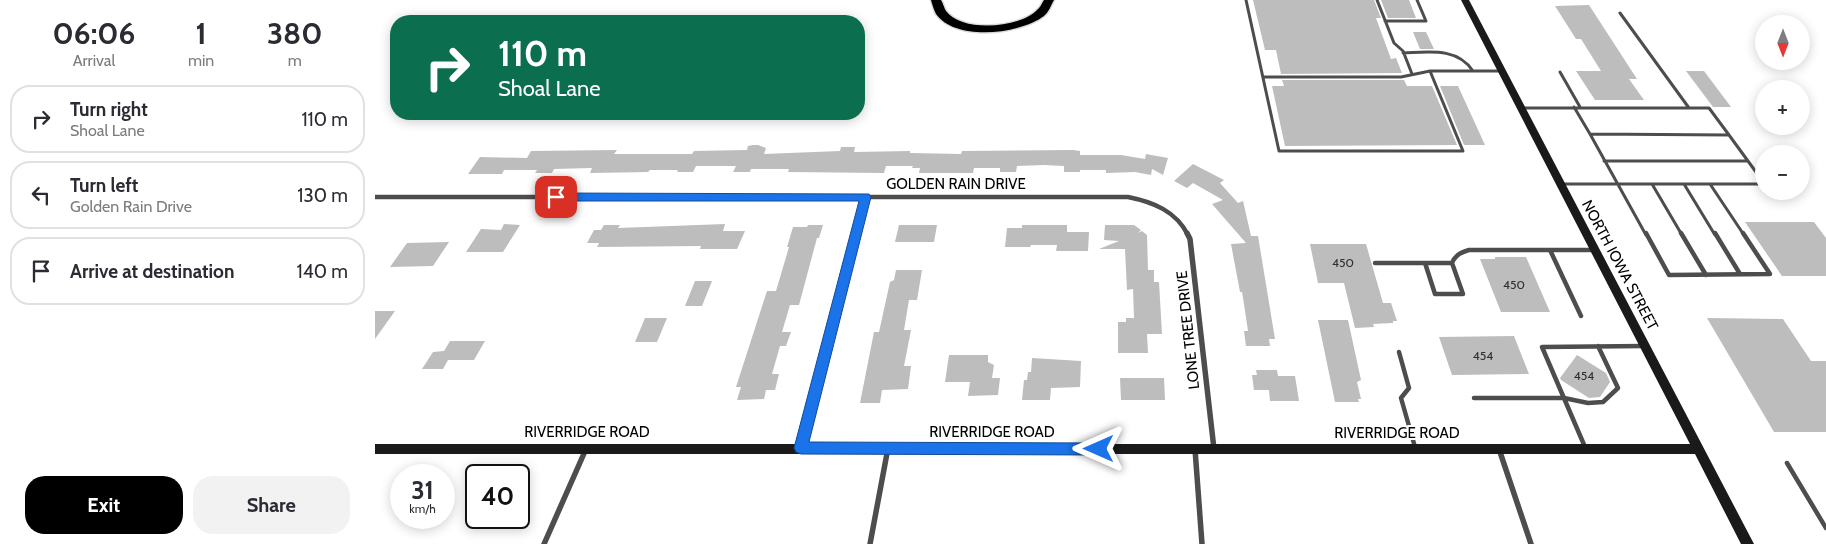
<!DOCTYPE html>
<html lang="en">
<head>
<meta charset="utf-8">
<style>
	body { margin:0; font-family:Cabin,sans-serif; background:#f2f2f3; color:#2b2b33; height:100vh; display:flex; flex-direction:column; font-size:19px; white-space:nowrap }
	* { box-sizing:border-box; margin:0 }
	p { font-size:16px; color:#7c7c81 }
	.icon { flex:none; width:28px; height:28px; fill:none; stroke:currentColor; stroke-width:2; stroke-linecap:round; stroke-linejoin:round }
	.map { position:relative; flex:1; overflow:hidden }
	.side { display:flex; flex-direction:column; background:#fff; width:375px }
	.side>* { flex:none }
	.top-card { position:absolute; left:15px; top:15px; width:475px; height:105px; border-radius:20px; box-shadow:0 2px 12px #0003; background:#0b6e4f; color:#fff; overflow:hidden }
	.needle { width:32px; rotate:180deg }
	.controls { position:absolute; left:1380px; top:15px; display:grid; gap:10px }
	.controls a { display:grid; place-items:center; width:55px; height:55px; border-radius:50%; background:#fff; box-shadow:0 2px 12px #0003; font-size:25px }
	.speed { position:absolute; left:15px; top:464px; display:flex; gap:10px; font-size:25px; font-weight:700; text-align:center }
	.speed>* { display:grid; place-content:center; width:65px; height:65px; border-radius:50%; background:#fff; box-shadow:0 2px 12px #0003; line-height:1 }
	.speed small { font-size:12px; font-weight:400 }
	.speed .limit { border:2px solid #111; border-radius:8px; background:#fff; color:#111 }
	.pin { position:absolute; display:grid; place-items:center; width:42px; height:42px; color:#fff; margin:-21px; border-radius:10px; box-shadow:0 2px 8px #0006 }
	.me { position:absolute; width:55px; margin:-28px; rotate:270deg; stroke-linejoin:round; filter:drop-shadow(0 0 4px #0008) }
	.turn { display:flex; align-items:center; gap:18px; height:105px; padding:0 25px; font-size:22px }
	.turn .icon { width:65px; height:65px; stroke-width:2.5 }
	.turn b { display:block; font-size:35px; line-height:42px }
	.eta { display:flex; justify-content:space-evenly; align-items:center; height:85px; text-align:center }
	.eta b { font-size:30px; font-weight:700; line-height:35px }
	.button { display:flex; gap:10px; margin-top:auto; padding:10px 25px }
	.button a { flex:1; height:58px; border-radius:20px; background:#000; color:#fff; font-size:20px; font-weight:700; line-height:58px; text-align:center }
	.button a+a { background:#f2f2f3; color:#2b2b33 }
	ul { padding:0; list-style:none }
	li { display:flex; align-items:center; gap:15px; height:68px; margin:0 10px 8px; padding:0 15px; border:2px solid #e1e1e2; border-radius:20px }
	li div { flex:1 }
	li b { display:block; font-size:19px }
	li em { font-style:normal }
	main { display:flex; flex:1; min-height:0 }
	.map>svg:first-child { display:block }
	.building { fill:#bdbdbd }
	.lines { fill:none; stroke-linecap:round; stroke-linejoin:round }
	.highway-casing { stroke:#dbdbdb; stroke-width:3 }
	.lane-far1 { stroke:#4d4d4d; stroke-width:3 }
	.lane { stroke:#4d4d4d; stroke-width:4.5 }
	.street-far1 { stroke:#4d4d4d; stroke-width:4.5 }
	.street { stroke:#4d4d4d; stroke-width:5.5 }
	.secondary { fill:#1a1a1a; fill-rule:evenodd }
	.highway { fill:#000; fill-rule:evenodd }
	.route { fill:#1a73e8; stroke:#114b97 }
	.labels { text-anchor:middle; stroke-width:4; stroke-linejoin:round; paint-order:stroke }
	.number-label { font-size:12px; fill:#2f2f2f }
	.street-label { font-size:15px; fill:#000; stroke:#fff }
</style>
</head>
<body>
<main>
<section class="side">
<div class="eta">
<div><b>06:06</b><p>Arrival</p></div>
<div><b>1</b><p>min</p></div>
<div><b>380</b><p>m</p></div>
</div>
<ul>
<li><svg class="icon" aria-label="right" viewBox="0 0 24 24"><path d="M7 20v-9h11M14 6l5 5-5 5"/></svg><div><b>Turn right</b><p>Shoal Lane</p></div><em>110 m</em></li>
<li><svg class="icon" aria-label="left" viewBox="0 0 24 24"><path d="M17 20v-9H6M10 6l-5 5 5 5"/></svg><div><b>Turn left</b><p>Golden Rain Drive</p></div><em>130 m</em></li>
<li><svg class="icon" aria-label="arrive" viewBox="0 0 24 24"><path d="M6 21V4h12l-3 4 3 4H6"/></svg><div><b>Arrive at destination</b></div><em>140 m</em></li>
</ul>
<div class="button"><a>Exit</a><a>Share</a></div>
</section>
<div class="map">
<svg width="1451" height="544" viewBox="0 0 1451 544">
	<rect width="100%" height="100%" fill="#fff"/>
	<path class="building" d="M878 0H999L1006 18H1001L1016 59 1021 58 1027 73 906 74 901 50H890Z
		M1006 0H1034L1041 18H1013Z
		M1214 5 1262 79H1254L1269 100H1220L1201 71H1226L1206 39H1201L1180 6Z
		M1038 32H1051L1059 49H1045Z
		M1311 71H1329L1356 107H1338Z
		M907 80H1029L1032 86H1057L1082 145 910 146 897 86H909Z
		M1065 86H1083L1110 145H1089Z
		M378 145H383L391 148 389 154 465 151 466 147H480L479 152 535 151V153L586 154 587 151 698 150 705 151V155H746L770 159 771 154 793 158 788 175 777 169 776 175 760 172 731 173V170H705V172H689V166L669 165 642 166 641 172H625V168H599L598 173H544L545 168H537L538 166H511L509 173 413 172 414 169H376L375 172H358L361 166H321L318 172H302L303 170H275L273 172 215 173 217 168 179 169 177 173H160L162 170H129L127 174H93L105 157 152 158 156 151 242 150 239 154H317L319 151 372 150 373 146Z
		M818 164 849 180 845 183 863 203 868 201 876 236H883L900 339H894L895 346H871L869 331H873L869 304 867 292H865L856 244 871 243 837 204 848 200 818 183 812 188 799 181Z
		M1370 222H1439L1451 238V276H1407Z
		M129 224 145 225 128 252H91L106 229 126 230Z
		M350 224 348 231H370L362 249H325L326 246 222 247 224 243H212L219 230H226L229 225H245L243 228Z
		M433 225H448L444 238H442L424 305H415L407 332H416L411 346H405L397 374H404L400 390H391L389 399 362 400 366 387H361L392 291H401L414 247H412L418 227H432Z
		M524 225H562L559 242H520Z
		M647 225H692V232H714L713 251H681L682 245H656L655 247H630L632 228H647Z
		M730 225H759L766 230 763 233 767 231 772 235 773 270H779V282H784L787 334H772L773 353H743V322H751V318H759L758 289 752 290 750 249H724L744 241 729 240Z
		M74 242 58 266 15 267 32 243Z
		M935 244H991L1008 303H1016L1022 321H1018V323L998 324 999 327 980 328 969 283H943Z
		M1120 257H1151L1175 312H1126L1105 259H1120Z
		M521 270H547L542 300H534L529 330H536L529 366H536L533 389 507 390 505 403H485L499 332H504L515 282 519 280Z
		M320 281H337L327 306H310Z
		M0 311H20L0 339Z
		M270 318H292L282 342H260Z
		M1332 318 1408 319 1436 361H1451V432H1399Z
		M943 320H973L986 380 982 382 986 399H983L984 402H960Z
		M1139 336 1154 374 1077 375 1064 337Z
		M75 341H110L99 360H73L68 369H47L58 352 69 351Z
		M574 355H613V362L619 365 617 378H625L623 395 593 396 595 382H570Z
		M1202 355 1231 373 1235 382 1225 397 1214 398 1186 380 1185 378Z
		M657 358 706 361 705 387 676 388 675 400H647L649 380H652L653 372H656Z
		M881 370H902L903 376H920L924 401H895L894 390H879L877 375H882Z
		M745 378H789L790 400H746Z"/>
	<g class="lines">
		<defs>
			<path id="highway" d="M556 0H566C568 3 569 8 571 11 587 33 645 28 662 10 665 8 667 3 669 0H679C676 5 674 12 669 16 645 34 581 42 561 14 559 10 557 4 556 0Z"/>
		</defs>
		<use href="#highway" class="highway-casing"/>
		<path class="lane-far1" d="M871 0 904 151H1088L1055 71
			M1002 0 1019 43 1028 51 1037 74
			M1010 21H1051L1042 0
			M1028 53C1054 52 1082 47 1098 71
			M1185 72 1205 107
			M888 77H1026L1055 71H1127
			M1199 107 1215 134
			M1146 108H1314L1245 13
			M1314 108H1334L1354 135
			M1229 161H1373
			M1186 184H1389
			M1277 184 1307 235
			M1309 184 1340 235
			M1335 184 1369 235
			M1271 235 1215 134 1354 135 1389 183"/>
		<path class="lane" d="M1271 233 1294 275 1395 274 1368 233
			M1306 233 1331 275
			M1340 233 1365 274
			M1175 250 1206 316
			M1000 263H1077
			M1050 263 1060 294H1088L1077 263C1080 255 1086 252 1094 250H1220
			M1024 352 1034 388 1026 398 1040 447
			M1099 398H1189L1213 403 1228 402 1243 388 1223 346
			M1210 447 1167 347 1269 346
			M1412 463 1451 528"/>
		<path class="street-far1" d="M0 197H753C778 202 801 211 813 235
			M481 235 491 197"/>
		<path class="street" d="M812 233 815 239 839 449
			M426 448 482 233
			M820 449 827 544
			M1124 449 1156 544
			M169 544 211 449
			M495 544 513 448"/>
		<path class="secondary" d="M1086 0H1094L1379 544H1366L1320 454H0V444H1315Z"/>
		<use href="#highway" class="highway"/>
	</g>
	<path class="route" d="M181 193 494 194 496 197 434 442 724 443 729 445 731 449 729 453 724 455 426 454 421 452 419 448 484 201H181L175 197Z"/>
	<g class="labels">
		<g class="number-label">
			<text x="968" y="267">450</text>
			<text x="1139" y="289">450</text>
			<text x="1108" y="360">454</text>
			<text x="1209" y="380">454</text>
		</g>
		<g class="street-label">
			<text x="581" y="189">GOLDEN RAIN DRIVE</text>
			<text transform="translate(1245 265) rotate(62)" y="5">NORTH IOWA STREET</text>
			<text transform="translate(813 330) rotate(-96)" y="5">LONE TREE DRIVE</text>
			<text x="212" y="437">RIVERRIDGE ROAD</text>
			<text x="617" y="437">RIVERRIDGE ROAD</text>
			<text x="1022" y="438">RIVERRIDGE ROAD</text>
		</g>
	</g>
</svg>
<div class="controls">
<a><svg class="needle" viewBox="-14 -14 28 28"><path d="M0-13l5 13h-10z" fill="#e53935"/><path d="M0 13l5-13h-10z" fill="#7c7c81"/></svg></a>
<a>+</a>
<a>−</a>
</div>
<div class="speed"><div>31<small>km/h</small></div><div class="limit">40</div></div>
<div class="pin" style="left:181px;top:197px;background:#d93025"><svg class="icon" aria-label="arrive" viewBox="0 0 24 24"><path d="M6 21V4h12l-3 4 3 4H6"/></svg></div>
<svg class="me" style="left:724px;top:449px" viewBox="-20 -20 40 40"><path d="M0-17L14 15 0 8-14 15z" fill="#1a73e8" stroke="#fff" stroke-width="4"/></svg>
<div class="top-card">
<div class="turn"><svg class="icon" aria-label="right" viewBox="0 0 24 24"><path d="M7 20v-9h11M14 6l5 5-5 5"/></svg><div><b>110 m</b>Shoal Lane</div></div>
</div>
</div>
</main>
</body>
</html>
